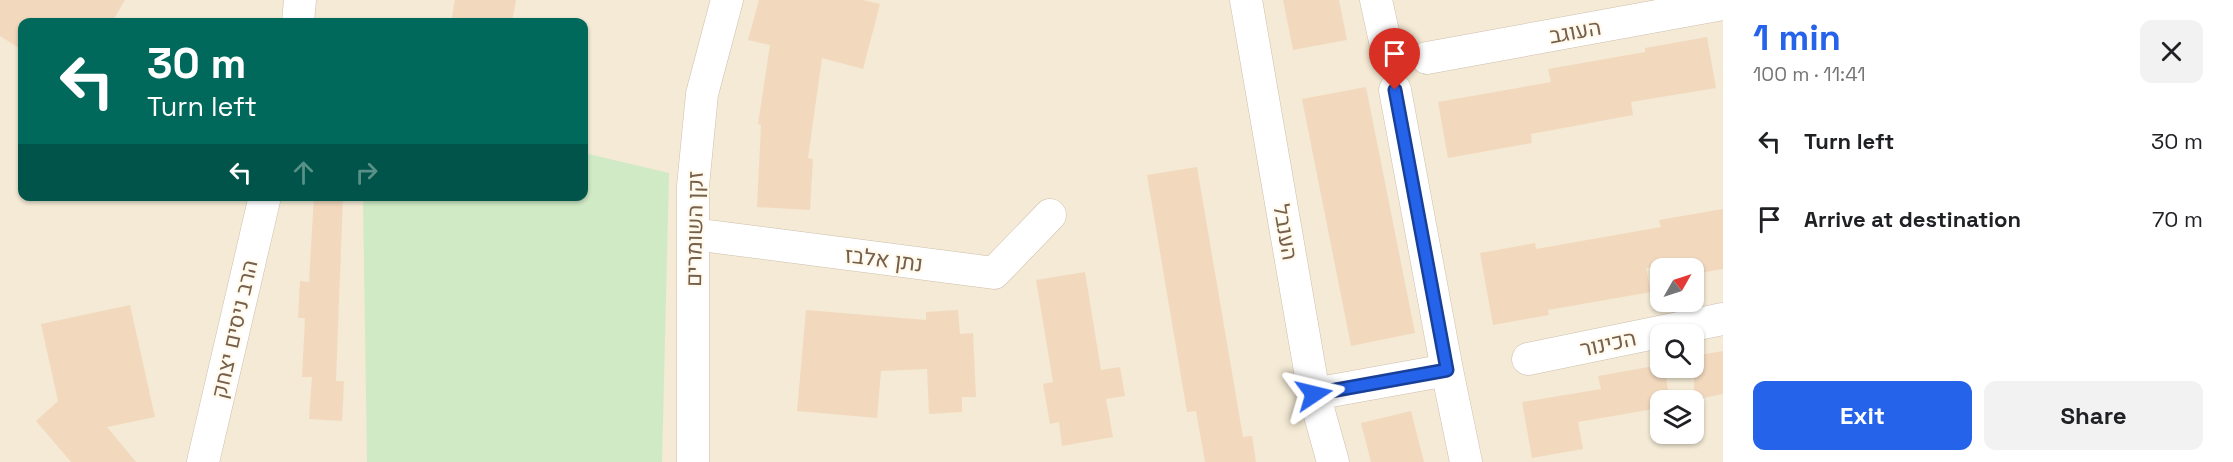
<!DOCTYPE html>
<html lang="en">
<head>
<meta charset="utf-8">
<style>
	body { margin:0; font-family:"Space Grotesk",Heebo,sans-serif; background:#f2f2f2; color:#202124; height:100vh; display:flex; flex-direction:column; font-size:22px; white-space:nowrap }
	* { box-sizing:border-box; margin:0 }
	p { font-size:20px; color:#757577 }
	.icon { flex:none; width:33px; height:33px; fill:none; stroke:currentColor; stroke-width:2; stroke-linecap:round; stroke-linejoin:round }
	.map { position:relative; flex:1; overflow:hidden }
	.panel { display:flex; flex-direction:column; background:#fff; width:510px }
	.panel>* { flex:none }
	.hud { position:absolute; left:18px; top:18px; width:570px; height:183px; border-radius:12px; box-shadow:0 2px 4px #0004; background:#00695c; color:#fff; overflow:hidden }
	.needle { width:39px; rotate:51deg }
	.controls { position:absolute; left:1650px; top:258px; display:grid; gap:12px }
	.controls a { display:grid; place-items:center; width:54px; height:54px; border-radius:12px; background:#fff; box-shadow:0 2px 4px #0004; font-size:30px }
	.pin { position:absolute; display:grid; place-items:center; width:51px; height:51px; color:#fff; margin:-62px -26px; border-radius:50% 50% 50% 0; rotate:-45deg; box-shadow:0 0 6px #0007 }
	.pin .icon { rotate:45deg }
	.me { position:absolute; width:66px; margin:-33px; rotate:80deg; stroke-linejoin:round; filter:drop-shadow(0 0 4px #0008) }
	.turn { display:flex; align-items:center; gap:21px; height:126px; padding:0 30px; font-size:27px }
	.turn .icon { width:78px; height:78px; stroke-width:2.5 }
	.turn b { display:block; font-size:42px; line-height:51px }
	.lanes { display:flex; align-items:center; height:57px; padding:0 30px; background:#0003; justify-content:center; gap:30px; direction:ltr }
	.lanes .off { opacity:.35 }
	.round { display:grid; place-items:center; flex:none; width:63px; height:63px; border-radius:12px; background:#f2f2f2 }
	.overview { display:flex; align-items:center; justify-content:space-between; height:102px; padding:0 30px }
	h1 { font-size:36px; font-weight:700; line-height:45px; color:#2563eb }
	.cta { display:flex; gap:12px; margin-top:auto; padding:12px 30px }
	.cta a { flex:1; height:69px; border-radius:12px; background:#2563eb; color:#fff; font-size:24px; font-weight:700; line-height:69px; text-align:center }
	.cta a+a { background:#f2f2f2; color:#202124 }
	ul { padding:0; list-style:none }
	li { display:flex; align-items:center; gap:18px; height:78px; padding:0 30px }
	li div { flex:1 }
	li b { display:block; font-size:22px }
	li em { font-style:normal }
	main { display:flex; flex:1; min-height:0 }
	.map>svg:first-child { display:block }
	.residential { fill:#f4ead5; fill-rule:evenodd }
	.green { fill:#cfeac5 }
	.building { fill:#f2d9be }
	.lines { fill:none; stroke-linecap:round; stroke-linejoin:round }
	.minor-casing { stroke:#cebfad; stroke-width:33 }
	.minor { stroke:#fff; stroke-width:32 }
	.route-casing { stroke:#184099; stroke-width:15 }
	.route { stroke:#2563eb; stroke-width:10 }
	.labels { text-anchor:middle; stroke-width:4.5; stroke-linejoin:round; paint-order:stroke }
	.street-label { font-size:22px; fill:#76604b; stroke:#fffaed }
</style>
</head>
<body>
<main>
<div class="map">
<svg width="1723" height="462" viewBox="0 0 1723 462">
	<rect width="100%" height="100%" fill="#fcf7e7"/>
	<path class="residential" d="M0 0H1723V462H0ZM22 22H584V196H22ZM1660 268H1694V302H1660ZM1660 334H1694V368H1660ZM1660 400H1694V434H1660Z"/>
	<path class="green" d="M584 153 669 173 662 462H367L363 197 584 196Z"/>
	<path class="building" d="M0 0H125L112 22H22V50L0 36Z
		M455 0H516L512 22H451Z
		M759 0H863L880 4 863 69 822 58 808 158 813 159 810 210 757 207 761 125 758 124 770 45 748 40Z
		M1283 0H1339L1347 40 1293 50Z
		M1707 37 1716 88 1631 102 1633 115 1531 134 1532 143 1448 158 1438 102 1551 82 1548 69 1645 52V48Z
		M1366 87 1415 333 1351 346 1302 99Z
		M1197 167 1243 437 1252 436 1256 462H1205L1196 411 1187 412 1147 175Z
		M314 196H343L336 381H344L342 421 309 419 312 377H302L305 318H298L300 281 309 282Z
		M1723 209V269L1694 274V268H1646L1651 292 1548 310 1549 315 1493 325 1480 253 1535 243 1536 249 1661 227 1659 220Z
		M1085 272 1101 370 1120 367 1125 396 1106 399 1113 437 1062 446 1059 422 1050 424 1043 384 1053 382 1036 280Z
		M130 305 155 417 107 427 136 462H71L36 421 58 401 41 324Z
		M806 310 926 320V312L958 310 960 334 973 333 976 397H962V412L929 414 927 369 881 371 877 418 797 411Z
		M1723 351V394L1694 400V356Z
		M1660 365V368H1664L1670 400H1660V408L1578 422 1583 449 1532 458 1522 402 1601 389 1598 376Z
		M1411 411 1424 462H1371L1361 423Z"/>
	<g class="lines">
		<defs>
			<path id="minor" d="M1246 0 1314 394 1333 462
				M1376 0 1385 41
				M298 22 300 0
				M1427 58 1723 4
				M1395 90 1447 370 1466 462
				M693 234 994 273 1050 215
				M1528 359 1723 319
				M1314 394 1447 370
				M203 462 265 196
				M693 462V186L702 94 727 0"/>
		</defs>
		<use href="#minor" class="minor-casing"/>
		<use href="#minor" class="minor"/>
	</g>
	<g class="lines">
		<defs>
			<path id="route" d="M1314 394 1447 370 1395 90"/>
		</defs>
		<use href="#route" class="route-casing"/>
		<use href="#route" class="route"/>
	</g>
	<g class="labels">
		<g class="street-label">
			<text transform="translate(1575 31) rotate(-10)" y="8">העוגב</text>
			<text transform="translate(694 229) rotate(-89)" y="8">זקן השומרים</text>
			<text transform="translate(1286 232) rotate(80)" y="8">הענבל</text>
			<text transform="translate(884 259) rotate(7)" y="8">נתן אלבז</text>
			<text transform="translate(234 329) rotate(-77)" y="8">הרב ניסים יצחק</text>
			<text transform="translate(1608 343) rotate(-12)" y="8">הכינור</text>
		</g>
	</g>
</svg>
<div class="controls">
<a><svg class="needle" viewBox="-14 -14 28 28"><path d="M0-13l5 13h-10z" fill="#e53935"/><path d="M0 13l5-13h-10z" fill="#757577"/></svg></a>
<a><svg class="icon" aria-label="search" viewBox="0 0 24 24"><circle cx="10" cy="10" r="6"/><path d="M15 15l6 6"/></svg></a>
<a><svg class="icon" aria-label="layers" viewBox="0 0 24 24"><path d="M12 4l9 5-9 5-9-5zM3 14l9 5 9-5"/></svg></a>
</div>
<div class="pin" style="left:1395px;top:90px;background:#d93025"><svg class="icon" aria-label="arrive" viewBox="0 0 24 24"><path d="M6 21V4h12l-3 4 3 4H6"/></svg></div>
<svg class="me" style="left:1314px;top:394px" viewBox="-20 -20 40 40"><path d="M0-17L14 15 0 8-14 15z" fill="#2563eb" stroke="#fff" stroke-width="4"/></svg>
<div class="hud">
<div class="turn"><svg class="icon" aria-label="left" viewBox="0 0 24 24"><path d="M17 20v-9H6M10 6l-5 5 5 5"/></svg><div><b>30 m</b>Turn left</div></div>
<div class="lanes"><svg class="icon" aria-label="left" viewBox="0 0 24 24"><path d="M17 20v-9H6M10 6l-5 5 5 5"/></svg><svg class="icon off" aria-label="ahead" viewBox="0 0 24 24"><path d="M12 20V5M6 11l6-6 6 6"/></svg><svg class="icon off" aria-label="right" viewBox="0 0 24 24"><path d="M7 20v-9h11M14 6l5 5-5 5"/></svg></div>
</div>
</div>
<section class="panel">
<div class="overview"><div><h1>1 min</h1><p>100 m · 11:41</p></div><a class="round"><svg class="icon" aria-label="close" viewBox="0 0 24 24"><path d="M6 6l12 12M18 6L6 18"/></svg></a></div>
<ul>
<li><svg class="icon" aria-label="left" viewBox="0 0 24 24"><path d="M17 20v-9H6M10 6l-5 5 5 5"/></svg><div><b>Turn left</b></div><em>30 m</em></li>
<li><svg class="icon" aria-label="arrive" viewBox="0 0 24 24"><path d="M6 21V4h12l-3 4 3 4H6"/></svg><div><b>Arrive at destination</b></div><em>70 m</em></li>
</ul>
<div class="cta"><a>Exit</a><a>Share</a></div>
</section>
</main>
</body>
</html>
